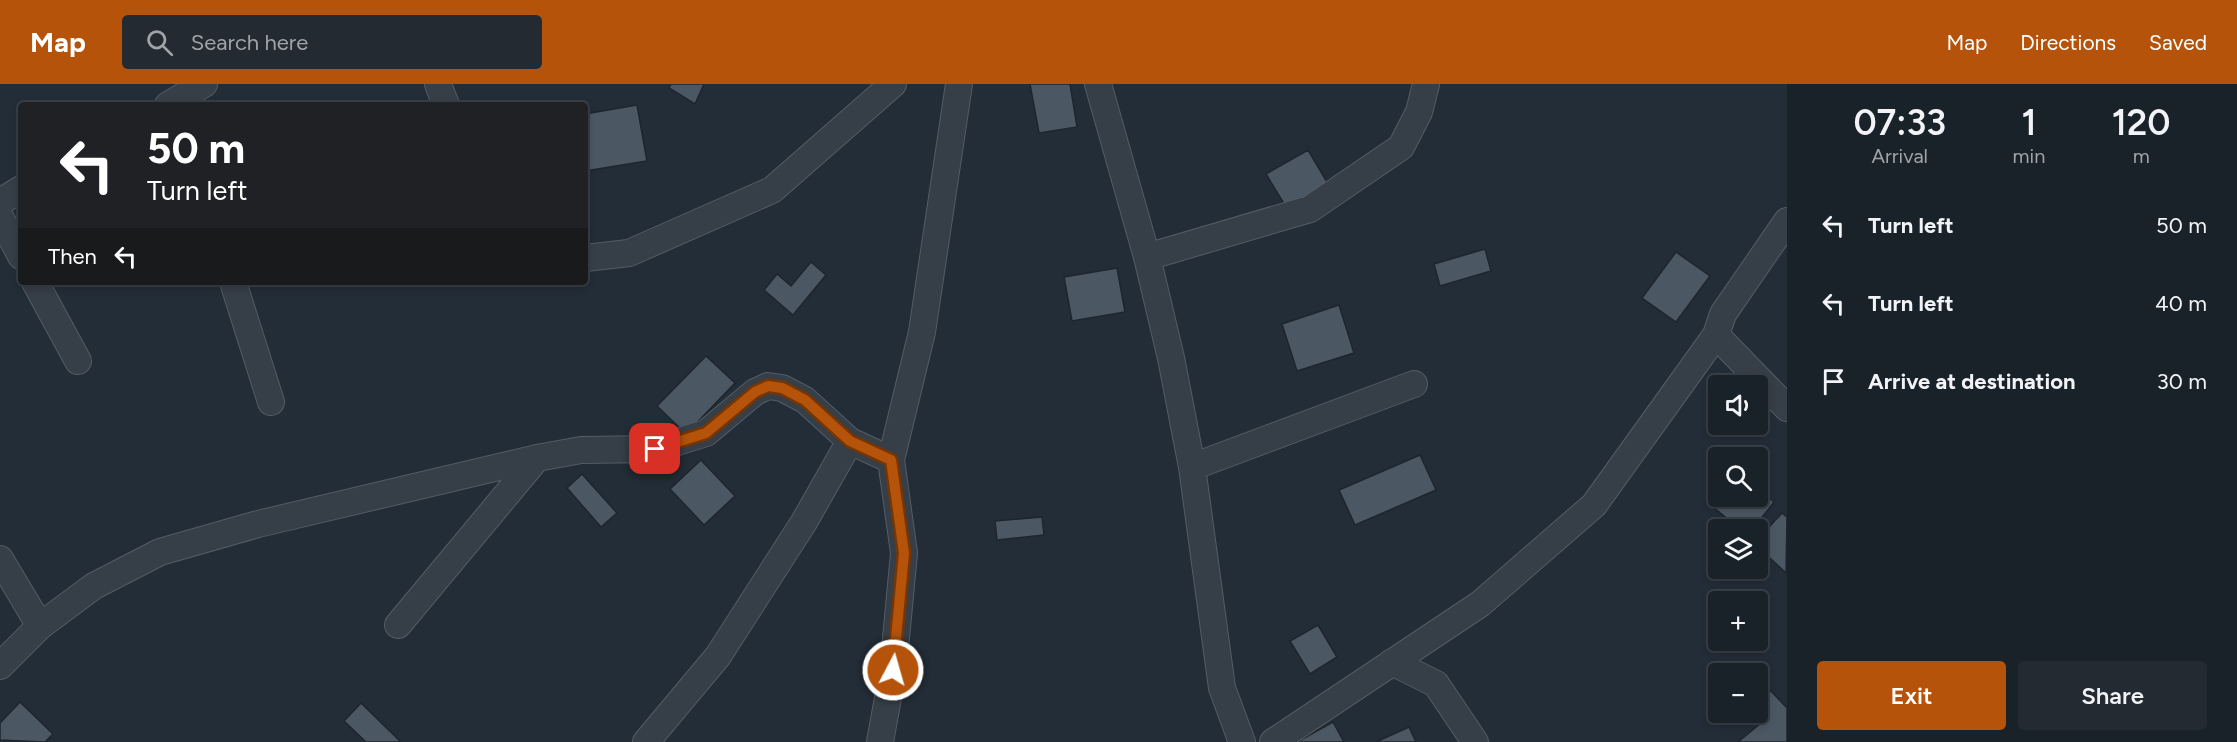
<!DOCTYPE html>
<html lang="en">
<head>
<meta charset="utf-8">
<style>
	body { margin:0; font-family:Figtree,sans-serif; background:#232a31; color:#f1f3f6; height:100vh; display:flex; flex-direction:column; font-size:22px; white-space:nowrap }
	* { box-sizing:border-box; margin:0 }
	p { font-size:20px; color:#9fa4a8 }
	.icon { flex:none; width:33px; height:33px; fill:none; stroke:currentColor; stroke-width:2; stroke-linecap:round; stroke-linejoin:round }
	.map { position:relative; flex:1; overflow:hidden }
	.details { display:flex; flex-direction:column; background:#1a2229; width:450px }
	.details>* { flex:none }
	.top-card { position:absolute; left:18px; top:18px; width:570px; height:183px; border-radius:6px; box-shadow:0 3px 9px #0003,0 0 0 2px #383f46; background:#202124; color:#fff; overflow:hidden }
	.buttons { position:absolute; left:1708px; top:291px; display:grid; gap:12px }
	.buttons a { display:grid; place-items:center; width:60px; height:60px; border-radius:6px; background:#1a2229; box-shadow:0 3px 9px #0003,0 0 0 2px #383f46; font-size:30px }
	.pin { position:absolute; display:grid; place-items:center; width:51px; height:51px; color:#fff; margin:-26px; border-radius:12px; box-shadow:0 3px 9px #0006 }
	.me { position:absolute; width:66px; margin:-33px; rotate:6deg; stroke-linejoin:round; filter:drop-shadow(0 0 4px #0008) }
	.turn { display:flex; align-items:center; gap:21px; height:126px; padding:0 30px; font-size:27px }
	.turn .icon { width:78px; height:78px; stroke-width:2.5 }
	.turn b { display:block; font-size:42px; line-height:51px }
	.then { display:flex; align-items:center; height:57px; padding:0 30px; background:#0003; gap:12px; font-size:22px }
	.eta { display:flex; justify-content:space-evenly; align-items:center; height:102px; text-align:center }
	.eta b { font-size:36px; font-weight:600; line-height:42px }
	.action { display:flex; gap:12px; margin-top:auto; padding:12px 30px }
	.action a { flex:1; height:69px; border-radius:6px; background:#b45309; color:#fff; font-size:24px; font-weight:600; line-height:69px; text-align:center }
	.action a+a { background:#232a31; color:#f1f3f6 }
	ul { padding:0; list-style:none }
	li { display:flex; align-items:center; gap:18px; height:78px; padding:0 30px }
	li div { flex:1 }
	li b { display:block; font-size:22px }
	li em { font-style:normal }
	header { display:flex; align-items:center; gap:36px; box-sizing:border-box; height:84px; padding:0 30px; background:#b45309; color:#fff }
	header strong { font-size:28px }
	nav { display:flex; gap:33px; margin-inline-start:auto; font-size:21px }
	.search { width:420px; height:54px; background:#232a31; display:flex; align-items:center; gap:15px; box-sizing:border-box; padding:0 21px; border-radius:6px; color:#9fa4a8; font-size:22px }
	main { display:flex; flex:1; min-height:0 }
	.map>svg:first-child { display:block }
	.building { fill:#4b5762; stroke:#1e252e; stroke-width:1.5 }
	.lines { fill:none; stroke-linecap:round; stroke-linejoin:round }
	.minor-casing { stroke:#545c65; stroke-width:28 }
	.minor { stroke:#363e47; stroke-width:26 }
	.route-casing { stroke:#753606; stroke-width:15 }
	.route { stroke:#b45309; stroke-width:10 }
</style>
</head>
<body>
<header>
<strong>Map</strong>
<div class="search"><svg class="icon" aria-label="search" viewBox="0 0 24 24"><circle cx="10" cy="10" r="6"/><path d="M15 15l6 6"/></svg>Search here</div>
<nav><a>Map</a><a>Directions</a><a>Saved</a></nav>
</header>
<main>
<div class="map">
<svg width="1787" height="658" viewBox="0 0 1787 658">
	<rect width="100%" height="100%" fill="#232d37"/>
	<path class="building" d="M671 0H704L695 20 669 4Z
		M1030 0H1070L1077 43 1039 49Z
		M637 21 647 77 585 87V30Z
		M1308 66 1330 103 1289 128 1266 90Z
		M1485 165 1491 187 1440 202 1434 180Z
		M1676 168 1710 192 1676 238 1642 214Z
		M811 178 826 191 793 231 764 206 777 190 791 202Z
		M1117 184 1125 228 1072 237 1064 193Z
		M1339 221 1354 269 1297 287 1282 240Z
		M706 272 735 299 686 350 657 322Z
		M1420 371 1436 406 1355 441 1339 406Z
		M701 376 735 412 704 441 670 405Z
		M582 390 617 429 601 443 567 404Z
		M1758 405 1774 418 1752 446H1741L1713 423 1721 412H1758Z
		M1782 429 1787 433 1786 489 1758 463V455Z
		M1042 433 1044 451 997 456 995 437Z
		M1318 541 1337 573 1310 590 1290 557Z
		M1771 607 1787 624V658H1738L1767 634 1758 626V617Z
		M20 618 53 650 45 658 0 656V639Z
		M361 619 401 658H366L344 637Z
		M1333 638 1344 658H1297Z
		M1409 643 1416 658H1378V657Z"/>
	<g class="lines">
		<defs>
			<path id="minor" d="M438 0 446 21
				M1098 0 1147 173 1171 274 1192 383 1222 604 1242 658
				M168 21 204 0
				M0 118 21 105
				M0 133 21 172
				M1147 173 1310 125 1401 63 1419 28 1426 0
				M585 174 629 169 772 106 893 0
				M35 198 78 277
				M233 198 271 318
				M1716 251 1787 324
				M1192 383 1414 300
				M0 475 40 542
				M398 541 537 374
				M1392 578 1436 600 1475 658
				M0 582 40 542 94 502 160 468 258 440 537 374 581 366 655 365 706 349 755 308 768 302 782 304 805 316 850 357 891 376 922 248 959 0
				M646 658 718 572 804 438 850 357
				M880 658 893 586 904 469 891 376
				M1273 658 1480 520 1594 421 1716 251 1723 230 1787 137"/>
		</defs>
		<use href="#minor" class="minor-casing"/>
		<use href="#minor" class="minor"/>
	</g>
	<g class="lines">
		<defs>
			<path id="route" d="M655 365 706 349 755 308 768 302 782 304 805 316 850 357 891 376 904 469 893 586"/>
		</defs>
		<use href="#route" class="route-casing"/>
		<use href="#route" class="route"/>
	</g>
</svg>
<div class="buttons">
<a><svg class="icon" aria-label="sound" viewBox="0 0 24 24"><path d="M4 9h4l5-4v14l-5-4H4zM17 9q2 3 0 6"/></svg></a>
<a><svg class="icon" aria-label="search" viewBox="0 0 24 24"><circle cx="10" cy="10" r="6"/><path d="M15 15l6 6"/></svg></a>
<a><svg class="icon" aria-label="layers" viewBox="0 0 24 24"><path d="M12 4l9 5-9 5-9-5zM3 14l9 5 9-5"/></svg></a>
<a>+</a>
<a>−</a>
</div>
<div class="pin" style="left:655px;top:365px;background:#d93025"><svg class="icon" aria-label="arrive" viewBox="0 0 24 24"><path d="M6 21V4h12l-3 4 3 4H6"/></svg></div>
<svg class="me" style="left:893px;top:586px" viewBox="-20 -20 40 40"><circle r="17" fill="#b45309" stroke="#fff" stroke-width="3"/><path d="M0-11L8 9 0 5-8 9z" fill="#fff"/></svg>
<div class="top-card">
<div class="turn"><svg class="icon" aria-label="left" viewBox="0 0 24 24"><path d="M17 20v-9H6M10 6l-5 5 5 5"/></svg><div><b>50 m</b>Turn left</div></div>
<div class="then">Then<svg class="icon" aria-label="left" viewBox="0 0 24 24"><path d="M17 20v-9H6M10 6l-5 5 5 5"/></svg></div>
</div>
</div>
<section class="details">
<div class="eta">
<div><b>07:33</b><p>Arrival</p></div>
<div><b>1</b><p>min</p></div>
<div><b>120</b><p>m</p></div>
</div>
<ul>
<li><svg class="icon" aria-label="left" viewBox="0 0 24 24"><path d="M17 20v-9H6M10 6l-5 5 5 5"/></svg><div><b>Turn left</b></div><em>50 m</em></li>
<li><svg class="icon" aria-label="left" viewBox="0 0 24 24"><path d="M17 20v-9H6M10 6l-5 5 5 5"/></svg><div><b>Turn left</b></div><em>40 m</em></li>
<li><svg class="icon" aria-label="arrive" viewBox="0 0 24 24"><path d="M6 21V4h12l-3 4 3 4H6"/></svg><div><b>Arrive at destination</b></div><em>30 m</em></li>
</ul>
<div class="action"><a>Exit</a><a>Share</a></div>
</section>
</main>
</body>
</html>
